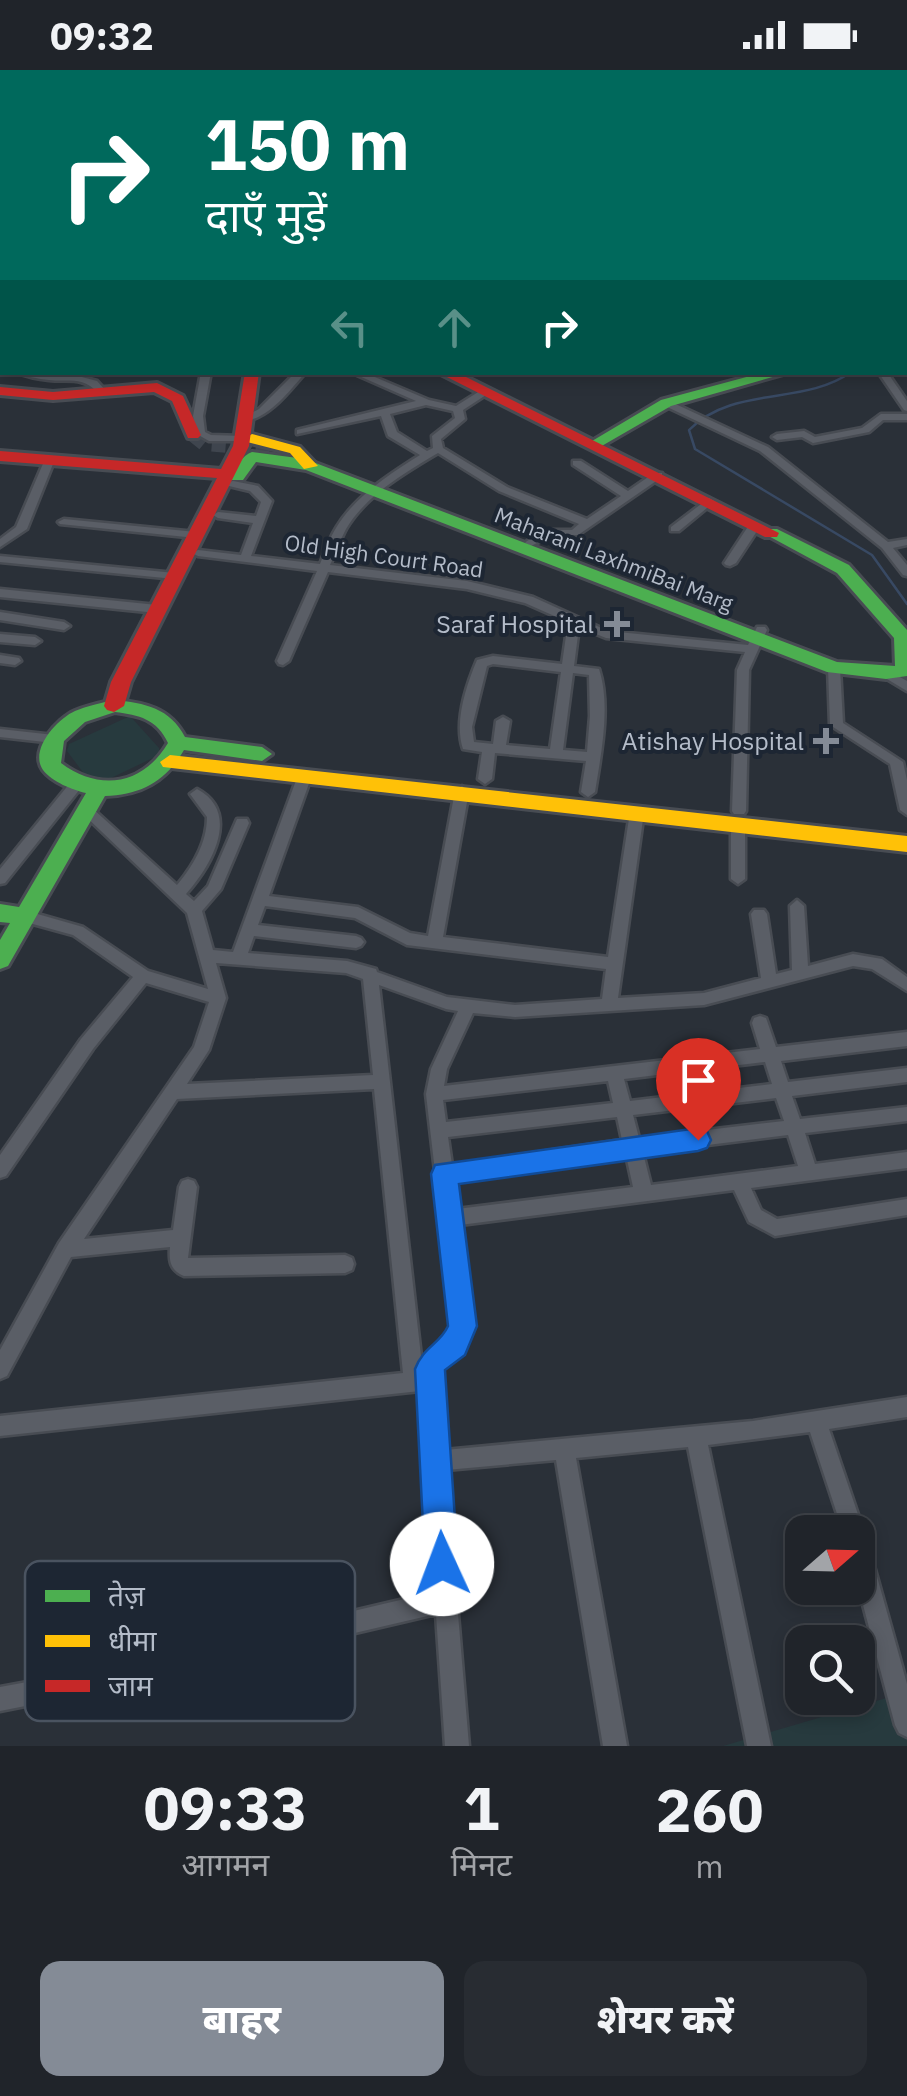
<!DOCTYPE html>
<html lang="hi">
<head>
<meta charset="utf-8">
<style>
	body { margin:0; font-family:"IBM Plex Sans","Noto Sans Devanagari",sans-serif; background:#282c32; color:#f1f3f6; height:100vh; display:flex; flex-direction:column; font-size:38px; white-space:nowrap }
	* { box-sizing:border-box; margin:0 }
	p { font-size:32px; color:#a2a4a8 }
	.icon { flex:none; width:55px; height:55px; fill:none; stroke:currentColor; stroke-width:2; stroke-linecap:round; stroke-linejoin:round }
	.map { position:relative; height:1676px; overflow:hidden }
	.drawer { display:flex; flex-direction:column; background:#20242a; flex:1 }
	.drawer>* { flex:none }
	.hud { position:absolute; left:0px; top:0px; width:908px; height:305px; box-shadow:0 5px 15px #0003,0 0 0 2px #3d4147; background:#00695c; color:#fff; overflow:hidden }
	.needle { width:65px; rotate:70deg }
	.controls { position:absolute; left:785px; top:1445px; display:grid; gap:20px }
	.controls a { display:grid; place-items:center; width:90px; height:90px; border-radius:20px; background:#20242a; box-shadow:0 5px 15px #0003,0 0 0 2px #3d4147; font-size:50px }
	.pin { position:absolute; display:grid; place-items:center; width:85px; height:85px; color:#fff; margin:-102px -42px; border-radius:50% 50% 50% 0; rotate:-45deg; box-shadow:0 0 10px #0007 }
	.pin .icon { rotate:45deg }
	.me { position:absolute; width:110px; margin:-55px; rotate:358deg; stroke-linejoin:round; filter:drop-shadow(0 0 8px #0008) }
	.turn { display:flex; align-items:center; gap:35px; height:210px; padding:0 40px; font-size:45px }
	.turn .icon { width:130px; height:130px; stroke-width:2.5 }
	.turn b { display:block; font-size:70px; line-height:85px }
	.lanes { display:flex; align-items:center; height:95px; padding:0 40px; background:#0003; justify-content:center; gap:50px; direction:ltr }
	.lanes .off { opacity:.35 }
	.eta { display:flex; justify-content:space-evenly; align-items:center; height:170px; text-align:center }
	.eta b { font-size:60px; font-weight:800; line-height:70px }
	.action { display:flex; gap:20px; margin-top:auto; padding:20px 40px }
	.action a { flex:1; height:115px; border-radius:20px; background:#848b96; color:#fff; font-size:40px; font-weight:800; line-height:115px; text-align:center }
	.action a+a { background:#282c32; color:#f1f3f6 }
	.status { display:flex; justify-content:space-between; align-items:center; height:70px; padding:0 50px; background:#20242a; direction:ltr }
	.status svg { height:28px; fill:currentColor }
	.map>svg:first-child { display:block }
	.green { fill:#273a3e }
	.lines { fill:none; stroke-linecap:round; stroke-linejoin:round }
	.stream { stroke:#384963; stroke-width:2.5 }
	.secondary-tunnel { stroke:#3f454e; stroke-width:14; stroke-dasharray:14 8; stroke-linecap:butt }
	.street-casing { stroke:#484c53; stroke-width:5 }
	.fast-casing { stroke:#484c53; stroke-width:6 }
	.slow-casing { stroke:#484c53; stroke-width:6 }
	.jam-casing { stroke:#484c53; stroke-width:6 }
	.street { fill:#5a5e66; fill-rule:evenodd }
	.fast { fill:#4caf50; fill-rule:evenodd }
	.slow { fill:#ffc107; fill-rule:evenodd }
	.jam { fill:#c62828; fill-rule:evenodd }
	.route { fill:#1a73e8; stroke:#114b97; stroke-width:2.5 }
	.poi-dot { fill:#848b96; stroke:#1d2633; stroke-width:4 }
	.labels { text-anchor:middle; stroke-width:8; stroke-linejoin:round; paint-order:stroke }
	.far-street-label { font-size:22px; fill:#b4bcc9; stroke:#1d2633 }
	.poi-label { font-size:25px; fill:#b4bcc9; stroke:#1d2633; text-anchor:end }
	.key { fill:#1d2633; stroke:#4a5360; stroke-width:2.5 }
	.key-label { font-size:28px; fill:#b4bcc9 }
</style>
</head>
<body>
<div class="status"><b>09:32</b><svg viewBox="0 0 49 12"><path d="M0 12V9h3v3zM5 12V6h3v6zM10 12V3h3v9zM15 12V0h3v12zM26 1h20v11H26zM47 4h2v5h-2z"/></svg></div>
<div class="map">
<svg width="907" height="1676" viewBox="0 0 907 1676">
	<rect width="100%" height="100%" fill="#2a3038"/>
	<path class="green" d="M130 646 159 678V685L107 710 88 709 67 681 69 674Z
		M907 1622V1676H723Z"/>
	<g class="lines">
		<path class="stream" d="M851 302C804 336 733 315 689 360L695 379 872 485 907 534"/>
		<path class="secondary-tunnel" d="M193 365 204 374 256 378 299 392"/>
		<defs>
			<path id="street" d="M169 0H175V2H169Z
				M342 0H348L349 2H343Z
				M539 0H546L548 2H541Z
				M0 8H2V12H0Z
				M905 37H907V43H905Z
				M0 52H2V60L0 61Z
				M905 66H907V70H905Z
				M0 105H2V110H0Z
				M0 135H2V140H0Z
				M905 173H907V180H905Z
				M905 293H907V299H905Z
				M0 296H2V302H0Z
				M15 302 53 305 89 302 78 306 97 311 106 321 98 323C83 306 68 312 49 310 38 309 25 306 15 302Z
				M201 302H211L203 346 205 362 211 365 243 366 247 367V371H209L195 363 193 346Z
				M296 302H306C290 320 269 349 244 351V347L259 339Z
				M350 302H363L429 330 456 336 483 319H489V323L463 340 465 349 441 369 443 378 507 417 587 449 621 426 573 395V391H581L628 421 654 403H662V407L578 465H553L531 476 525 473 527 471 547 460H572L579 454 499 421 438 383C406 402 366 425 346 459 340 470 336 483 330 495L467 511 533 527 608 561 748 575 757 557H765L767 560 749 600 746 741 744 744H734L732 741 737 600 745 582 606 568 579 557 574 596 599 599C611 636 601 684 595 722L588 727 581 722 586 691 495 683 492 709 485 714 478 709 482 682 463 679C454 652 466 616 477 590L493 586 562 594 568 552 525 533 467 519 328 502 289 591 283 595 279 594 277 591 317 501 198 486 192 483 198 480 241 485 253 453 218 448 213 445 218 442 256 446 261 432 250 421 229 416V412L233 411 258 416 272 431 251 486 320 494C325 482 329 469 336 458 355 426 390 404 420 385L388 366 381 346 297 364V360L416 331ZM426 335 453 341 455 348 432 366 433 378 427 381 397 362 390 344ZM493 594 561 602 550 679 506 675 510 651 503 647 496 651 493 674 474 672 472 657 487 596ZM573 603 589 605 590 646 587 682 563 680Z
				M878 302H887L907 331V341L904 340Z
				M663 331H669L768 377 888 472 907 469V475L893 478 907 495V506L903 505 882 478 760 381 663 335Z
				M881 344H907V350H883L869 362 813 373 802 367 777 370 772 367 777 364 804 361 815 367 862 358Z
				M50 386 55 389 27 459 0 477V469L16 457 45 389Z
				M709 428 714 431 713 433 679 461H671V457Z
				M64 449 196 462 202 465 196 468 60 454 58 452Z
				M755 452 761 455 736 493 730 496 726 495 724 493 749 455Z
				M0 486 175 503 181 506 175 509 0 492Z
				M0 519 157 535 163 539 157 543 0 527Z
				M0 542 64 552 70 556 64 560 0 550Z
				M0 564 35 567 41 571 35 575 0 572Z
				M0 585 19 588 21 591 15 595 0 593Z
				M834 594 840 598 843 653 903 692 907 710V745L900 740 890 694 830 655 828 598Z
				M886 599 907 611V621L882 606V600Z
				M0 659 54 665 61 669 54 673 0 667Z
				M305 700 312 705 269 826 358 837 410 863 428 866 455 721 462 716 469 721 443 867 608 887 630 742 637 737 644 742 618 928 704 923 761 908 751 844 754 840H764L767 844 776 904 792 900 790 836 797 830 804 836 808 896 853 884 882 889 907 907V921L872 899 853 896 704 935 515 947 473 943 447 999 444 1016 760 979 752 953 754 948 760 946 766 948 776 977 907 962V976L781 991 788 1012 907 998V1012L792 1026 800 1049 907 1037V1051L805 1063 815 1094 907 1082V1098L751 1118 761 1140 777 1149 907 1129V1145L775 1166 749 1152 734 1120 460 1155 473 1256 462 1282 442 1296 439 1310 445 1380 753 1351 907 1327V1347L829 1359 864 1462 861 1468 866 1470 869 1478 907 1614V1667L899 1663 895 1655 858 1516V1462H843L810 1362 708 1375 771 1676H747L688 1377 576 1388 627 1676H603L556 1390 446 1400 469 1676H445L436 1544 141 1613 0 1641V1617L141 1591 434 1522 420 1321 0 1366V1346L403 1303 374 1019 177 1029 84 1169 173 1160 179 1117 182 1111 188 1109 194 1111 197 1117 188 1188 345 1185 352 1188 354 1194 352 1200 345 1203 184 1206C170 1200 169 1191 170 1177L71 1187 7 1306 0 1309V1280L59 1173 194 977 209 932 146 913 93 979 6 1106 0 1108V1085L81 969 133 907 73 865 22 851 19 847 22 843 27 841 83 857 148 901 208 919 187 843 80 741 82 738H92L177 815C193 796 207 773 207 747L190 724 197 719C242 743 211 796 186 824L194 831 208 816 237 749H247L249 753 221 819 202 841 213 880 233 882 298 705ZM265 836 355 848 407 875 606 899 602 929 515 935 447 927 377 902 376 899 347 891 248 883 254 866 356 878 361 876 364 872 361 868 356 866 258 855ZM216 893 346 903 363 909 373 1005 187 1014 209 980 226 928ZM379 915 446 939 458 941 431 999 426 1024 453 1256C445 1277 428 1275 422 1295ZM765 992 772 1014 630 1031 624 1009ZM608 1011 613 1033 446 1052 443 1030ZM776 1028 784 1051 639 1068 633 1045ZM617 1047 622 1070 452 1095 448 1067ZM788 1065 798 1096 651 1115 643 1083ZM626 1085 633 1117 457 1139 454 1111Z
				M75 711 82 716 80 719 5 813 0 814V799L70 713Z
				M738 749 745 754V809L738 814 731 809V754Z"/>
			<path id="fast" d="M398 0H408L409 2H400Z
				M0 147 2 148V157L0 156Z
				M765 302H790L671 336 600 377 587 374 661 330Z
				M252 382 305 389 837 592 895 596 894 568 837 503 763 463 765 459H777L849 495 907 560V606L886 609 827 602 306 400 256 392 243 410H231C229 402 243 385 252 382Z
				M114 630C145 633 170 638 185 667L262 677 272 684 262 691 184 680C166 711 141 725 105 726L8 896 0 899V870L10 853 0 852V834L19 837 86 723C73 720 52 712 43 700 29 680 57 649 75 641 87 636 101 633 114 630ZM115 642C139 645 157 649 168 673 143 715 100 722 61 693L64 671 85 652Z"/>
			<path id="slow" d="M667 0H677V2H668Z
				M718 0H728L729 2H720Z
				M0 37 2 38V44H0Z
				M905 117H907V125H905Z
				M252 364 300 377 318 396 304 399 290 383 247 372 244 369Z
				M170 685 907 766V782L163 697 160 692Z"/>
			<path id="jam" d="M907 215V223L905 224V216Z
				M245 302H259L249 376 131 612 124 636 114 642 107 640 104 636 111 612 217 408 0 391V381L221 399 233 376Z
				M437 302H456L779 463 777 467H765Z
				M157 313 183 326 201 365 198 368H188L172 331 154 322 53 330 0 325V317L53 322Z"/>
		</defs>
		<use href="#street" class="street-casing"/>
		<use href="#fast" class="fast-casing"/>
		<use href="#slow" class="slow-casing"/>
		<use href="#jam" class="jam-casing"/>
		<use href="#street" class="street"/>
		<use href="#fast" class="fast"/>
		<use href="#slow" class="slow"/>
		<use href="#jam" class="jam"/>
	</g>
	<path class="route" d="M698 1058 707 1061 711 1070 707 1078 698 1081 459 1114 477 1256 465 1285 445 1300 458 1494 453 1506 442 1511 430 1506 425 1494 415 1299C423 1277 440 1274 448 1256L431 1104 435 1095Z"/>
	<g class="poi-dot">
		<path d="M612 539h10v10h10v10h-10v10h-10v-10h-10v-10h10z"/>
		<path d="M821 656h10v10h10v10h-10v10h-10v-10h-10v-10h10z"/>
	</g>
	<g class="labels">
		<g class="far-street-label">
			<text transform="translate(384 486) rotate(8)" y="8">Old High Court Road</text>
			<text transform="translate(614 489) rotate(21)" y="8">Maharani LaxhmiBai Marg</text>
		</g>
		<g class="poi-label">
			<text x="594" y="563">Saraf Hospital</text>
			<text x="804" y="680">Atishay Hospital</text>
		</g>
	</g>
	<rect x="25" y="1491" width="330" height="160" rx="15" class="key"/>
	<rect x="45" y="1520" width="45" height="12" fill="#4caf50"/>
	<rect x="45" y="1565" width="45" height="12" fill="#ffc107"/>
	<rect x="45" y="1610" width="45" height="12" fill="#c62828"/>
	<g class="key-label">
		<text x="108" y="1536">तेज़</text>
		<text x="108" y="1581">धीमा</text>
		<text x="108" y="1626">जाम</text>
	</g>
</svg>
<div class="controls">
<a><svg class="needle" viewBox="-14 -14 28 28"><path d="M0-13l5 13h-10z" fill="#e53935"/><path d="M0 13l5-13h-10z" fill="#a2a4a8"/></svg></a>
<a><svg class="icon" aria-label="search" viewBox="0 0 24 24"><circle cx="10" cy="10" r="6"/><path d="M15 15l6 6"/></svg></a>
</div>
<div class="pin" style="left:698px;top:1070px;background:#d93025"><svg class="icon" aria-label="arrive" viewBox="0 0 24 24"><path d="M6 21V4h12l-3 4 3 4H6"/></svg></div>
<svg class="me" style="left:442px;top:1494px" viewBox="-20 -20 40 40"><circle r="19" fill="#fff"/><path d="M0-13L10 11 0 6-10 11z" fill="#1a73e8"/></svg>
<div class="hud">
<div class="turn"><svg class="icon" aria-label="right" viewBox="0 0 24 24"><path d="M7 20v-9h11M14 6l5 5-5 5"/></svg><div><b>150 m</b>दाएँ मुड़ें</div></div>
<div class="lanes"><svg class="icon off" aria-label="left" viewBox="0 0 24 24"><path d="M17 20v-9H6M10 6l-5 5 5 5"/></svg><svg class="icon off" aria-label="ahead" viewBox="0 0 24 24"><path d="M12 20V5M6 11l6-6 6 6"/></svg><svg class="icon" aria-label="right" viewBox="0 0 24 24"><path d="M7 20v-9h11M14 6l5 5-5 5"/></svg></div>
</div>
</div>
<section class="drawer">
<div class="eta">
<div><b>09:33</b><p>आगमन</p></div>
<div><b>1</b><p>मिनट</p></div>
<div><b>260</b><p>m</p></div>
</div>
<div class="action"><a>बाहर</a><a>शेयर करें</a></div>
</section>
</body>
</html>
